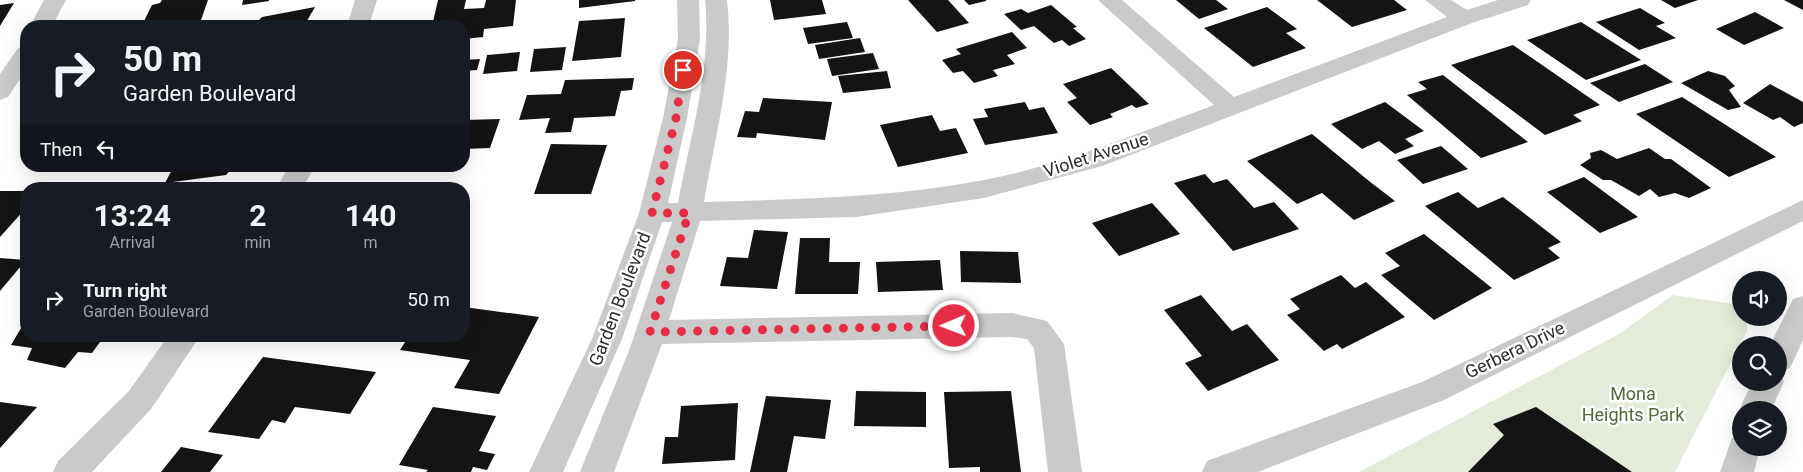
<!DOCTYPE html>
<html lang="en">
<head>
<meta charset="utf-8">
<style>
	body { margin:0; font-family:Roboto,sans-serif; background:#242831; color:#f1f3f6; height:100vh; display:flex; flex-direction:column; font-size:19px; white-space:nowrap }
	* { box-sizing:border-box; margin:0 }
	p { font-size:16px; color:#9ea1a6 }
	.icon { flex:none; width:28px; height:28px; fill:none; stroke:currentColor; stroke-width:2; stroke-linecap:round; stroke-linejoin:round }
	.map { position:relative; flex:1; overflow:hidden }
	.side { position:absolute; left:20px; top:182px; width:450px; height:160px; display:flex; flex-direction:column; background:#171b24; border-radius:20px; box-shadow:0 5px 20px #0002 }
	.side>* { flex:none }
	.guide { position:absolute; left:20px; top:20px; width:450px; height:152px; border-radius:20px; box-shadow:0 5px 20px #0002; background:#171b24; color:#f1f3f6; overflow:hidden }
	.controls { position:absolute; left:1732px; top:271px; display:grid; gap:10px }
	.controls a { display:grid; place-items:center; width:55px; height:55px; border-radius:50%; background:#171b24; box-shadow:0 5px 20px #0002; font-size:25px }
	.pin { position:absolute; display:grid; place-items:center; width:42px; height:42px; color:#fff; margin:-21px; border:2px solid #fff; border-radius:50%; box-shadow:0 1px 5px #0007 }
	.me { position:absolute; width:55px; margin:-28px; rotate:269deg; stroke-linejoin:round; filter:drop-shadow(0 0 4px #0008) }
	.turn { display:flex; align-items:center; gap:18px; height:105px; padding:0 20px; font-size:22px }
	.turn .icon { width:65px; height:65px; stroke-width:2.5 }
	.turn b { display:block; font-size:35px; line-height:42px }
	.then { display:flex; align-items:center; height:48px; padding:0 20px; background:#0003; gap:10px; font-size:19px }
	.eta { display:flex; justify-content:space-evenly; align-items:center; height:85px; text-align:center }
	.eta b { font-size:30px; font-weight:700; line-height:35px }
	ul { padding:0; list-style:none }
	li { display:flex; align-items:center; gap:15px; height:65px; padding:0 20px }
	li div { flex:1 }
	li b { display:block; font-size:19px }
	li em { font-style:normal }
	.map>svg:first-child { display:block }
	.green { fill:#e4ebda }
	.building { fill:#141414 }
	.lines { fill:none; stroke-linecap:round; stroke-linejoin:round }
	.minor { fill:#cacaca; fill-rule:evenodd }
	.route { stroke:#e52e45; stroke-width:9; stroke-dasharray:0 16.2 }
	.labels { text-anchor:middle; stroke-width:5; stroke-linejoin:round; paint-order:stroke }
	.street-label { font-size:18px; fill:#2d2d2d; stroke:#fff }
	.park-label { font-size:18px; fill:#52683b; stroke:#fff }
</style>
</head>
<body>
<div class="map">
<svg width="1803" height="472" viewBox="0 0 1803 472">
	<rect width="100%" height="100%" fill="#fff"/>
	<path class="green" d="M1673 295 1741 305V318H1747V331L1675 472H1359L1619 334Z"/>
	<path class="building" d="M162 0H208L201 20 153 26H149L151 22 143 23 152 5 160 3Z
		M243 0H269V1L242 5Z
		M438 0H466L464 9 484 8 486 0H516L513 26 484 29 483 37 464 39V26H432Z
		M579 0H635V1L579 8Z
		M770 0H822L826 14 774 20Z
		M908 0H948L969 23 937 32Z
		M964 0H986V1L969 5Z
		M1176 0H1216L1228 9 1199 19Z
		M1317 0H1394L1407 10 1352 27Z
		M1661 0H1698L1675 8Z
		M1784 0H1803V10Z
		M14 3 0 26V5Z
		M1051 5 1077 27 1073 28 1086 39 1069 46 1062 40 1054 43 1034 26 1021 30 1004 14 1021 9 1028 13Z
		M315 7 304 26H253L262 17Z
		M1267 7 1297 29 1286 33 1306 48 1253 67 1204 28Z
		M1640 8 1665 23 1656 26 1676 38 1639 50 1596 22Z
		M1755 12 1784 28 1744 45 1716 29Z
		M625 18 621 57 572 61 579 21Z
		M847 22 853 38 808 44 803 28Z
		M1581 22 1641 60 1586 80 1527 40Z
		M1012 32 1027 48 1007 55 1015 64 993 70 998 76 974 83 963 71 953 73 942 60 961 54 956 49Z
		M860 38 865 52 819 59 815 45Z
		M1513 45 1600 105 1573 115 1582 121 1545 135 1451 65Z
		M566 47 562 70 530 72 534 49Z
		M520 52 517 71 483 74 487 55Z
		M873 53 879 69 832 76 827 59Z
		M480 59 477 70 464 71V60Z
		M1645 64 1673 82 1619 102 1590 83Z
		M1111 68 1149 104 1136 108 1132 105 1110 114 1113 117 1090 125 1067 102 1077 98 1063 84Z
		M887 71 891 88 843 93 838 76Z
		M1708 71 1725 76 1735 86 1729 90 1741 107 1728 110 1681 83Z
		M1443 75 1528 142 1481 158 1407 95 1427 89 1418 82Z
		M634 78 632 90 621 91 615 116 574 118 571 132 545 133 550 118 519 120 527 95 561 94 565 80Z
		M1770 84 1803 102V123L1794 127 1780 117 1773 120 1743 103Z
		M1682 97 1776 157 1729 177 1636 114Z
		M763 98 832 102 825 140 757 133 756 138 737 137 745 111 759 112Z
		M1025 102 1029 110 1044 107 1058 133 985 145 973 119 988 117 984 109Z
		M1385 102 1424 131 1405 139 1414 146 1395 154 1379 141 1362 149 1331 124Z
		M932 115 940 131 956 128 968 153 898 167 880 125Z
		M500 119 490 148 464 149V120Z
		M1312 134 1369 181 1395 201 1354 220 1322 193 1297 204 1247 161Z
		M551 144 607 145 591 194H534Z
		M1441 146 1468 169 1423 184 1397 160Z
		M1649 148 1665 159H1671L1711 188 1689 198 1675 193 1659 197 1650 189 1639 196 1611 180H1603L1580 165 1591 158 1590 153 1601 150 1617 159Z
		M174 166H234L226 175 165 183Z
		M1205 174 1213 183 1227 179 1254 208 1274 202 1299 229 1233 251 1174 183Z
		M1584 177 1638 217 1600 233 1547 192Z
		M0 191H26V208L0 237Z
		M1458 192 1478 208 1503 197 1561 242 1548 248 1560 258 1514 280 1425 206Z
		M1152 203 1180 234 1119 256 1092 223Z
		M754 230 788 232 777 289 720 286 727 257 748 258Z
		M1424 234 1492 288 1434 320 1381 275 1400 266 1385 253Z
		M800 238H830L829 262H860L858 294H795Z
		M960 251 1018 252 1021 283 961 282Z
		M0 258 26 260 0 291Z
		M940 260 943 290 878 292 876 262Z
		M1341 275 1355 288 1366 282 1405 317 1342 349 1337 344 1324 351 1287 315 1300 309 1290 299Z
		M1201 295 1232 331 1247 324 1279 360 1208 391 1185 363 1202 356 1164 310Z
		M464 307 539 317 499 394 454 388 470 360 400 350 409 336H464Z
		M24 323H26V336H92L90 339 100 342 92 353 78 352 65 368 27 360 32 348 11 345Z
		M263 357 376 372 350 414 295 407 285 423 272 420 259 439 208 432Z
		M856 391 926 392V427L854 426Z
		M1011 391 1021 472H980V467L949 468 944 392Z
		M766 396 831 400 825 439 794 436 787 472H750Z
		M0 402 37 407 0 448Z
		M738 403 735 460 662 464 665 437H678L681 406Z
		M433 407 496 416 479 451 495 454 487 470 473 467 471 472H426L428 470 399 465Z
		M1536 407 1632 472H1468L1504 435 1493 424Z
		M181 447 223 455 210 472H161Z"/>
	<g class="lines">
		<path class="minor" d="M44 0H66L52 26H30Z
			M355 0H377L369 26H347Z
			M677 0H699L700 39 687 118 668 203H678C690 137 712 67 705 0H727C735 67 715 136 704 202 798 199 891 198 984 180 1063 165 1138 133 1214 105L1098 0H1122L1234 97 1447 17 1425 0H1451L1467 10 1498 0H1531L1528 5 1472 23 1102 166 984 198 856 217 700 221 669 320 1012 313 1047 321 1064 344 1082 472H1048L1034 348 1027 339 1012 337 662 344 614 472H580L630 348 672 222H662L622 339 563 472H529L592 339 639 213 663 118 678 39Z
			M26 46V70L8 97 0 100V74L18 48Z
			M289 166H315L302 189H276Z
			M1803 200V221L1444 400 1258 472H1202L1207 461 1422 382Z
			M1803 296V340L1790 368 1779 371V345H1770L1793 299Z
			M168 336H200L151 409 92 472H53L58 461 129 391Z
			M1779 373 1784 382 1771 410H1741V415L1739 410 1752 382H1779Z
			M1741 435V448H1760L1754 472H1720L1732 438Z"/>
	</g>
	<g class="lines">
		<path class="route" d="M683 70 676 118 652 213H689L650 332 954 326"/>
	</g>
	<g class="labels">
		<g class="street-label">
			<text transform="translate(1096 155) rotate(-18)" y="6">Violet Avenue</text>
			<text transform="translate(620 299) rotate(-69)" y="6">Garden Boulevard</text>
			<text transform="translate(1515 350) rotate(-26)" y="6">Gerbera Drive</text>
		</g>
		<g class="park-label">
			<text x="1633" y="400">Mona<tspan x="1633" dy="21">Heights Park</tspan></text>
		</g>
	</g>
</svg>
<div class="controls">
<a><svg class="icon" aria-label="sound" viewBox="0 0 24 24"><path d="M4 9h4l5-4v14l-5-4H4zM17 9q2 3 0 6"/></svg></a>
<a><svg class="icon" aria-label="search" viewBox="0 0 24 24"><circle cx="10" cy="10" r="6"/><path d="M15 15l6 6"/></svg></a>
<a><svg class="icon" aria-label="layers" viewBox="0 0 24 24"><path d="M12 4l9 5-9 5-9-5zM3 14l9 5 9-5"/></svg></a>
</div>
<div class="pin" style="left:683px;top:70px;background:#d93025"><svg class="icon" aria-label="arrive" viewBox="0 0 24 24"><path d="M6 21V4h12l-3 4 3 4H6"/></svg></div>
<svg class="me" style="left:954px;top:326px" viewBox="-20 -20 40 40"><circle r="17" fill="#e52e45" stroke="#fff" stroke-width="3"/><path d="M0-11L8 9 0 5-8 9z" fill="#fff"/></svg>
<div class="guide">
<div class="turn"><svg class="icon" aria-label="right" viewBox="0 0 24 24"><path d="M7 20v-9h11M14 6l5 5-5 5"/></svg><div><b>50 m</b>Garden Boulevard</div></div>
<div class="then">Then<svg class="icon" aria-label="left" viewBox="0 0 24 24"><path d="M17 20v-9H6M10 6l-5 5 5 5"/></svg></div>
</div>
<section class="side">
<div class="eta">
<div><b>13:24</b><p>Arrival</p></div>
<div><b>2</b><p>min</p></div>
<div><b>140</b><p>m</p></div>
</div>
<ul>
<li><svg class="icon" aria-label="right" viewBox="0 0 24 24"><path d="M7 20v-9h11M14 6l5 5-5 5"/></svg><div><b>Turn right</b><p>Garden Boulevard</p></div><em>50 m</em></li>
</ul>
</section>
</div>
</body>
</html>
